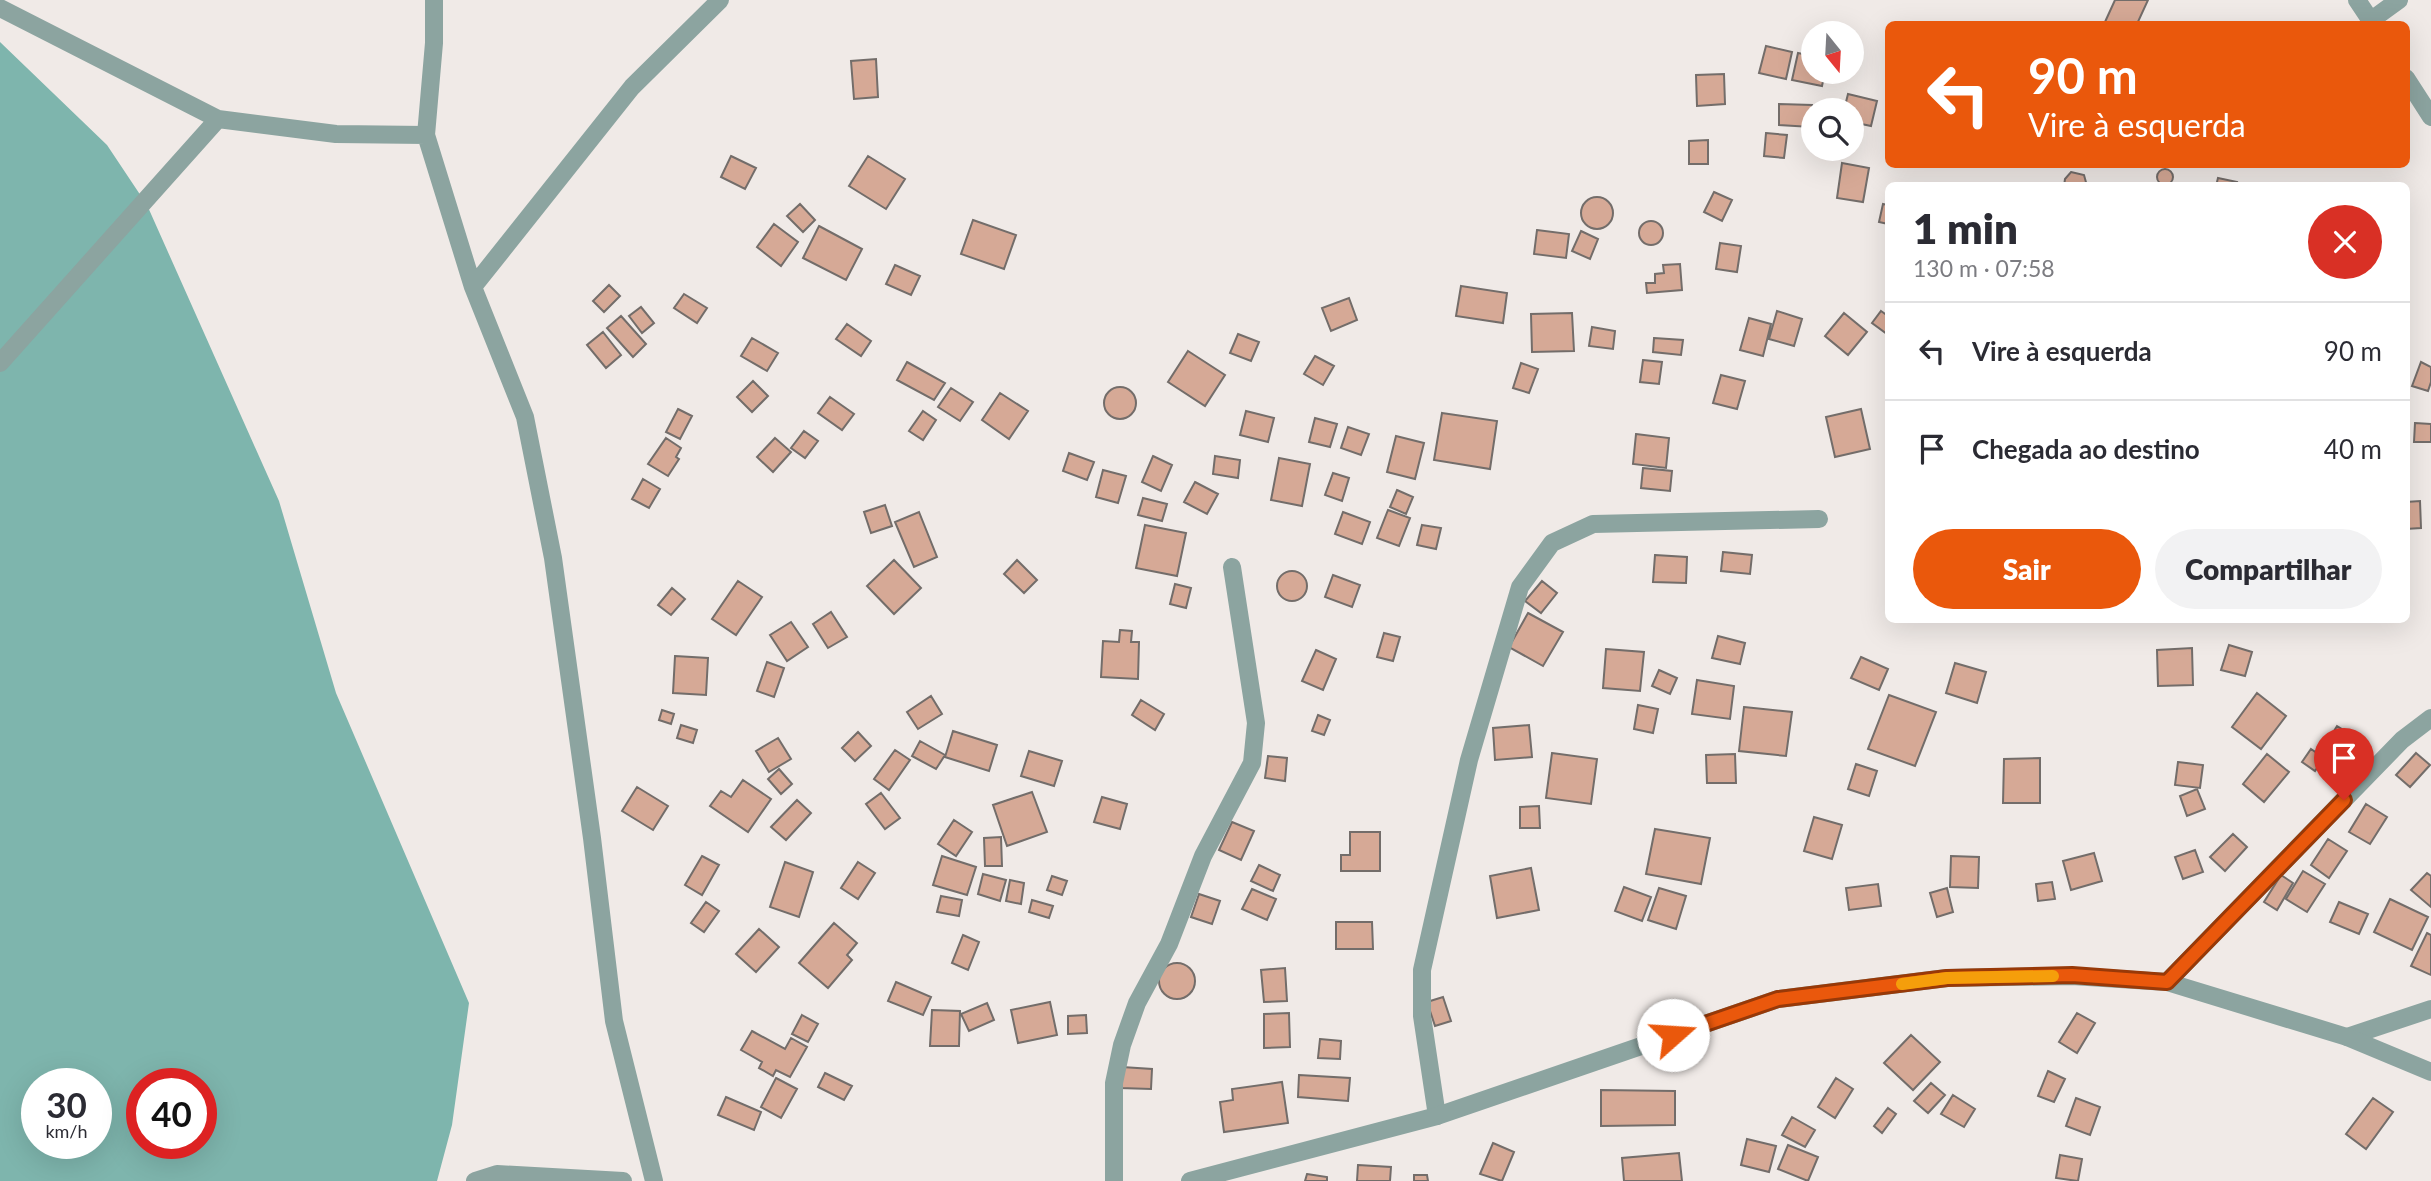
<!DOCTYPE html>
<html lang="pt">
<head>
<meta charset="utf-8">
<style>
	body { margin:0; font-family:Lato,sans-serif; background:#f2f2f3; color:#2b2b33; height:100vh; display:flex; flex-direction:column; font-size:26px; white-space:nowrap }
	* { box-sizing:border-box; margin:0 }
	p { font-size:23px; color:#7c7c81 }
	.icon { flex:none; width:38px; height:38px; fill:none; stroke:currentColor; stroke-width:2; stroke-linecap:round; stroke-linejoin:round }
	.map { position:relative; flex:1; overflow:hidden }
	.sheet { position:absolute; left:1885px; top:182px; width:525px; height:441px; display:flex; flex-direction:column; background:#fff; border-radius:10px; box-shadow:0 7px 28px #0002 }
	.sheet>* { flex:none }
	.top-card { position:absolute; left:1885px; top:21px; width:525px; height:147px; border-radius:10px; box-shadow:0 7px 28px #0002; background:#ea580c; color:#fff; overflow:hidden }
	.needle { width:46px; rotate:162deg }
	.tools { position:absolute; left:1801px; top:21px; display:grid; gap:14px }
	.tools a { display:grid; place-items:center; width:63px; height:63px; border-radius:50%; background:#fff; box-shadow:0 7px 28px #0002; font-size:35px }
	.speed { position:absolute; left:21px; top:1068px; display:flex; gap:14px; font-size:35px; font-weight:700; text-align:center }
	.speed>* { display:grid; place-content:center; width:91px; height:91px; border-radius:50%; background:#fff; box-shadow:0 7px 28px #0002; line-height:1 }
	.speed small { font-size:18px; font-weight:400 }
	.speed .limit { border:10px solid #d22; background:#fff; color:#111 }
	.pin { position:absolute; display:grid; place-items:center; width:60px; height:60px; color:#fff; margin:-72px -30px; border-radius:50% 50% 50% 0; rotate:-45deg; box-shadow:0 0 7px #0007 }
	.pin .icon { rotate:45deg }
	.me { position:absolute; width:77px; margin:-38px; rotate:71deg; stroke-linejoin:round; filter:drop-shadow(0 0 5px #0008) }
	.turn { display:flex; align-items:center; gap:24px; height:147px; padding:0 28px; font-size:32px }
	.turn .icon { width:91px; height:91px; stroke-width:2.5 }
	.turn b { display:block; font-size:49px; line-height:60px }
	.round { display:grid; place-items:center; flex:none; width:74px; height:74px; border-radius:37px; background:#f2f2f3 }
	.head { display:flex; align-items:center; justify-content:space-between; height:119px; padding:0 28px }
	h1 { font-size:42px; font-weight:800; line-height:52px }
	.cta { display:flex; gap:14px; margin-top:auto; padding:14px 28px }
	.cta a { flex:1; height:80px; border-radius:42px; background:#ea580c; color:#fff; font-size:28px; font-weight:800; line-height:80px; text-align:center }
	.cta a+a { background:#f2f2f3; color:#2b2b33 }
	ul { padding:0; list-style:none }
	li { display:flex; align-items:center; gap:21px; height:98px; padding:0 28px; border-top:2px solid #e1e1e2 }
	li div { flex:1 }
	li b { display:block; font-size:26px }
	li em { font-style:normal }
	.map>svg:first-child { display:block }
	.water { fill:#7eb5ad; fill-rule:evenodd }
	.building { fill:#d6a996; stroke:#736d6a; stroke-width:2 }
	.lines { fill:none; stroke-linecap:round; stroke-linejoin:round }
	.minor { stroke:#8ca4a0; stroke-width:18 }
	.tertiary { stroke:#8ca4a0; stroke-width:18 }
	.route-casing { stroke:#983908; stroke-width:18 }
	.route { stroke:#ea580c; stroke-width:12 }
	.slow { stroke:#f59e0b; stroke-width:12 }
</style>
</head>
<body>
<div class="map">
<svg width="2431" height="1181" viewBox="0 0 2431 1181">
	<rect width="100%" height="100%" fill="#f0eae7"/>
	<path class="water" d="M0 42 107 145 147 205 279 501 336 693 469 1003 452 1125 437 1181H0ZM37 1083H96V1143H37ZM142 1083H201V1143H142Z"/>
	<path class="building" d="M2115 0H2148L2137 24H2111L2105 22Z
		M1766 46 1792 52 1786 79 1759 73Z
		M1798 53 1813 56V72H1825L1822 86 1792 80Z
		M876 59 878 97 854 99 851 61Z
		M1724 74 1725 104 1697 106 1696 75Z
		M1848 94 1877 101 1871 126 1852 122V110H1844Z
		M1779 104 1812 105 1811 127 1779 125Z
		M1766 133 1787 135 1784 158 1764 156Z
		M1708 140V164H1689V141Z
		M731 156 756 168 745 189 721 177Z
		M868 156 905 179 886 209 849 186Z
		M1842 163 1869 168 1863 202 1837 198Z
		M2157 177a8 8 0 1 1 16 0a8 8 0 1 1-16 0Z
		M2071 172 2084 175 2087 186H2064L2065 179Z
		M2218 178 2237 182 2236 186H2216Z
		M1714 192 1732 200 1722 221 1704 212Z
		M1581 213a16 16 0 1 1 32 0a16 16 0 1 1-32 0Z
		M800 204 815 220 803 232 787 216Z
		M1883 204 1888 205V224L1879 222Z
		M973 220 1016 235 1004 269 961 254Z
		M1639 233a12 12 0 1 1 24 0a12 12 0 1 1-24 0Z
		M774 224 798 242 781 266 757 247Z
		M819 226 862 249 846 280 803 258Z
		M1537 230 1569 234 1566 258 1534 254Z
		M1581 231 1598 239 1590 259 1572 251Z
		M1720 243 1741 246 1737 272 1716 269Z
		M1680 264 1682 290 1647 293 1646 283H1655V274L1664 273 1663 265Z
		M895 265 920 276 911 295 886 284Z
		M609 285 620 296 604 312 593 301Z
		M1461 286 1507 293 1503 323 1456 316Z
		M684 294 707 308 697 323 674 308Z
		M1349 298 1357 320 1331 331 1322 308Z
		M641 307 654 323 642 333 629 316Z
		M1777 311 1802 319 1794 346 1769 339Z
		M1881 311 1888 316 1887 334 1872 323Z
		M1572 313 1574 351 1532 352 1531 314Z
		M1844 313 1867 332 1848 355 1825 336Z
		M621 316 646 344 633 357 607 328Z
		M1749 318 1771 324 1763 356 1740 350Z
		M847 324 871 341 861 356 836 339Z
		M1592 327 1615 331 1613 349 1589 346Z
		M603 332 621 355 606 368 587 345Z
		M1238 334 1259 342 1251 361 1230 353Z
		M752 338 778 353 767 371 741 356Z
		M1654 338 1683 340 1681 355 1653 352Z
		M1188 351 1225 375 1205 406 1168 382Z
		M1315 356 1334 366 1323 385 1304 374Z
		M1643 360 1662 362 1659 384 1640 382Z
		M907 362 945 383 934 400 897 380Z
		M2421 362 2431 367V382L2428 391 2412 386Z
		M1521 363 1538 369 1529 393 1513 388Z
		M1721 375 1745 381 1737 409 1713 403Z
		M753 381 768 396 752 412 737 397Z
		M1104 403a16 16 0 1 1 32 0a16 16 0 1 1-32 0Z
		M951 388 973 402 960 421 938 407Z
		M1000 393 1028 411 1009 439 982 420Z
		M830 397 854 414 842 430 818 413Z
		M678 409 692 416 680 439 666 432Z
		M1861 409 1870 449 1835 457 1826 417Z
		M923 411 936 420 923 440 909 431Z
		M1246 411 1274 418 1268 442 1240 435Z
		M1442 413 1497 421 1490 469 1434 460Z
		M1315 418 1337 424 1330 447 1309 442Z
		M2415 423 2431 424V442H2414Z
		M1348 427 1369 434 1361 455 1341 448Z
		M804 431 818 441 805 458 791 448Z
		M1636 434 1669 438 1666 468 1633 464Z
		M1396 436 1424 443 1415 479 1387 472Z
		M666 438 681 448 676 457 679 459 668 476 648 464Z
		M775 438 791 452 773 472 757 457Z
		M1069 453 1094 462 1087 480 1063 471Z
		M1153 456 1172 465 1161 491 1142 482Z
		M1215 456 1240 460 1238 478 1213 474Z
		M1279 458 1310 464 1302 506 1271 500Z
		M1643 468 1672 471 1670 491 1641 488Z
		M1103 470 1126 476 1118 503 1096 497Z
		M1333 473 1349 478 1342 501 1325 495Z
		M643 479 660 489 649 508 632 499Z
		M1195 482 1218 494 1207 514 1184 502Z
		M1397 490 1413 497 1406 514 1390 507Z
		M1143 498 1167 504 1162 521 1138 515Z
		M2420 501 2421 528 2406 529V502Z
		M885 505 892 526 871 533 864 512Z
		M1388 510 1410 518 1399 546 1377 538Z
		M919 512 937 557 914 567 895 522Z
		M1343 512 1370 522 1362 544 1335 534Z
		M1145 525 1186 533 1177 576 1136 568Z
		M1422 525 1441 528 1436 549 1417 545Z
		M1723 552 1752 555 1750 574 1721 571Z
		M1655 555 1687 557 1686 583 1653 582Z
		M894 560 921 588 894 614 867 586Z
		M1017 560 1037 580 1024 593 1004 574Z
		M1277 586a15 15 0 1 1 30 0a15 15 0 1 1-30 0Z
		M1333 575 1360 585 1352 607 1325 597Z
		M738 581 762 597 736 635 712 619Z
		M1542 581 1557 593 1541 613 1525 601Z
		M1175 584 1191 588 1186 608 1170 604Z
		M672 588 685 599 671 615 658 605Z
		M831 612 847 637 828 648 813 624Z
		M1528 613 1563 632 1543 666 1509 647Z
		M791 622 808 647 787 661 770 635Z
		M1120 630 1132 631 1131 642H1139L1138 679 1101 677 1103 641 1119 642Z
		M1384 633 1400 637 1393 661 1377 657Z
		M1718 636 1745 643 1740 664 1712 658Z
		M2229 645 2252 652 2245 676 2221 670Z
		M2192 648 2193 685 2158 686 2157 650Z
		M1606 649 1644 652 1640 691 1603 688Z
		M1316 650 1336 659 1323 690 1302 681Z
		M675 656 708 658 706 695 673 693Z
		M1861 657 1888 669 1879 690 1851 678Z
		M767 662 784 668 774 697 757 691Z
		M1955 663 1986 672 1977 703 1946 693Z
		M1659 670 1677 678 1670 694 1652 686Z
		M1697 680 1734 686 1730 719 1692 714Z
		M2257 693 2286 716 2261 749 2232 727Z
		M1889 695 1936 712 1915 766 1868 749Z
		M931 696 942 714 918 729 907 712Z
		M1141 700 1164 714 1155 730 1132 715Z
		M1638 705 1658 709 1653 733 1634 729Z
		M1744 707 1792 712 1786 756 1739 751Z
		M662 710 674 714 671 724 659 720Z
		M1318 715 1330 720 1324 735 1312 731Z
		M681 725 697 730 693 743 677 738Z
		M1529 725 1532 757 1495 760 1493 728Z
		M2337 726 2355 737 2344 755 2326 744Z
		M953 731 997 745 989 771 945 757Z
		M858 732 871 746 855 761 842 748Z
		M778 738 791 759 769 772 756 751Z
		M920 741 945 755 936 769 912 756Z
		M2311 749 2324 758 2315 771 2302 762Z
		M895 750 910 760 889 790 874 779Z
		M1029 751 1062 761 1054 786 1021 776Z
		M1552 753 1597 759 1591 804 1546 798Z
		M2416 753 2430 765 2410 787 2396 775Z
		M1735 754 1736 783H1707L1706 755Z
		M2267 754 2289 772 2264 802 2243 784Z
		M1268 756 1287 758 1285 781 1265 778Z
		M2040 758V803H2003L2004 759Z
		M2178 762 2203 765 2200 788 2175 785Z
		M1856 764 1877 771 1869 796 1848 789Z
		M779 769 792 784 781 794 768 779Z
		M743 780 771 799 748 832 710 806 721 791 731 797Z
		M637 787 668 806 653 830 622 811Z
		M2197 789 2205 809 2187 816 2180 796Z
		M1032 792 1047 832 1007 846 993 805Z
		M881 793 900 818 885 829 866 804Z
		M1102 797 1127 804 1120 829 1094 822Z
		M797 800 811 813 786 840 771 827Z
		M2366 804 2387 817 2370 844 2349 832Z
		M1539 806 1540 828H1520V807Z
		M1814 817 1842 825 1832 859 1804 851Z
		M954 820 972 832 956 856 938 844Z
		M1232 822 1254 831 1241 860 1219 850Z
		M1655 829 1710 838 1701 884 1646 874Z
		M1350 832H1380V871H1341V855H1350Z
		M2233 834 2247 847 2225 871 2210 857Z
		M1001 837 1002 866H985L984 838Z
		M2328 839 2347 851 2329 878 2311 865Z
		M2195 850 2203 872 2183 879 2175 857Z
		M2094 853 2102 881 2071 890 2063 861Z
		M702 856 719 865 702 895 685 885Z
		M942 856 976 867 967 895 933 885Z
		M1951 856 1979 857 1978 888 1950 887Z
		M785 862 813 872 799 917 770 907Z
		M858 862 875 873 858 899 841 888Z
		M1259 865 1280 875 1273 891 1251 881Z
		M1531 868 1539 910 1497 918 1490 876Z
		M2303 871 2325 884 2307 912 2286 899Z
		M2427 873 2431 876V907L2411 890Z
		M983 874 1006 880 1000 901 978 894Z
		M2281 875 2293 883 2277 910 2264 902Z
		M1052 876 1067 881 1062 895 1047 890Z
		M1010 880 1024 883 1021 904 1006 901Z
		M2052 882 2055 899 2038 901 2036 884Z
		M1878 884 1881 906 1849 910 1846 888Z
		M1624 887 1651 897 1642 921 1615 911Z
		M1659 888 1686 896 1676 929 1648 920Z
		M1947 888 1953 912 1937 917 1930 893Z
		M1252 889 1276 899 1267 920 1242 909Z
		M1199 894 1220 901 1212 924 1191 917Z
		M941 896 962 900 959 916 937 912Z
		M2390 899 2428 917 2412 950 2374 932Z
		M1032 900 1053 906 1049 918 1029 912Z
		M706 902 719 911 704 932 691 923Z
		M2339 902 2368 914 2359 934 2330 922Z
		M1336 922H1372L1373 949H1336Z
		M834 923 857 943 847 955 852 960 828 988 799 963Z
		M759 929 779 947 756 972 736 954Z
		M2427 933 2431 935V975L2411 966Z
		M963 935 979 942 968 970 952 963Z
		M1159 981a18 18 0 1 1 36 0a18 18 0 1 1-36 0Z
		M1285 968 1287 1001 1264 1002 1261 970Z
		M896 982 931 997 923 1015 888 1001Z
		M1443 997 1451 1021 1435 1026 1427 1002Z
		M1050 1002 1057 1035 1018 1043 1011 1010Z
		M987 1003 994 1020 969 1031 961 1014Z
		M932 1010 960 1011 959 1046H930Z
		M1289 1013 1290 1047 1264 1048V1014Z
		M2077 1013 2095 1023 2077 1053 2059 1042Z
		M802 1015 818 1024 808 1042 792 1034Z
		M1086 1015 1087 1033 1068 1034V1016Z
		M752 1031 785 1049 791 1038 807 1047 790 1077 776 1070 773 1076 759 1068 762 1062 741 1050Z
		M1911 1035 1940 1062 1913 1090 1884 1063Z
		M1320 1039 1341 1041 1340 1059 1318 1058Z
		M1122 1067 1152 1069 1151 1089 1120 1088Z
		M2048 1071 2065 1079 2054 1102 2038 1096Z
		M825 1073 852 1086 844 1100 818 1087Z
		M1299 1075 1350 1078 1348 1101 1298 1097Z
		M776 1078 797 1089 781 1118 761 1107Z
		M1836 1078 1853 1089 1835 1118 1818 1107Z
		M1282 1082 1288 1123 1224 1132 1220 1102 1233 1100 1232 1089Z
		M1931 1083 1945 1095 1928 1113 1914 1101Z
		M1601 1090 1675 1091V1125L1601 1126Z
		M1953 1095 1975 1109 1964 1127 1941 1114Z
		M726 1097 761 1112 754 1130 718 1115Z
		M2076 1098 2100 1107 2090 1135 2066 1126Z
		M2373 1098 2393 1112 2366 1149 2346 1134Z
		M1888 1108 1896 1114 1882 1133 1874 1126Z
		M1792 1117 1815 1130 1805 1147 1782 1135Z
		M1747 1139 1776 1146 1769 1172 1741 1165Z
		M1493 1143 1514 1152 1502 1181 1480 1174Z
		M1788 1145 1818 1157 1808 1181 1778 1169Z
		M1679 1153 1682 1181H1624L1622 1158Z
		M2060 1155 2082 1159 2078 1181 2056 1178Z
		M1358 1165 1391 1167 1390 1181H1357Z
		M1307 1174 1327 1177V1181H1305Z
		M1414 1175H1427L1428 1181H1414Z"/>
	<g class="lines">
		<path class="minor" d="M434 0V43L426 135 473 287 525 417 553 558 592 838 614 1021 654 1181
			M2357 0 2373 24
			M0 8 218 119 336 134 426 135
			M2370 21 2399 0
			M2406 78 2431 117
			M473 287 632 87 720 0
			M0 363 218 119
			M2167 982 2402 740 2431 718
			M2347 1037 2431 1009
			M1437 1116 1422 1016V970L1469 760 1520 587 1552 543 1593 524 1819 519
			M1114 1181V1083L1122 1045 1137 1003 1169 944 1203 856 1252 763 1256 723 1232 567"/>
		<path class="tertiary" d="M475 1181 497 1174 623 1181
			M1190 1181 1437 1116 1778 999 1947 978 2072 976 2167 982 2347 1037 2431 1072"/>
	</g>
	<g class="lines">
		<defs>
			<path id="route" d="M1673 1035 1778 999 1947 978 2072 975 2167 982 2344 800"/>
		</defs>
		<use href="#route" class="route-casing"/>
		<use href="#route" class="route"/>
		<path class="slow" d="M1902 984 1947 978 2053 976"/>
	</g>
</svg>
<div class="tools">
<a><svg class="needle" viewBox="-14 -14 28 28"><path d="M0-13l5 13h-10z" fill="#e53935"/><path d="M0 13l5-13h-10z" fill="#7c7c81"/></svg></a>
<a><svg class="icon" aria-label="search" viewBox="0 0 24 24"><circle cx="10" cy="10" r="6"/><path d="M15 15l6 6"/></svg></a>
</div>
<div class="speed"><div>30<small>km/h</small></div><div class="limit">40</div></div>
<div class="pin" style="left:2344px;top:800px;background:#d93025"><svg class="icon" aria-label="arrive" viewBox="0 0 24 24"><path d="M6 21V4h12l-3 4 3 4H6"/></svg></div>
<svg class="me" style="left:1673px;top:1035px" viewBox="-20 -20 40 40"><circle r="19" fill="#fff"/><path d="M0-13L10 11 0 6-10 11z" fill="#ea580c"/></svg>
<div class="top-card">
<div class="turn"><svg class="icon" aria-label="left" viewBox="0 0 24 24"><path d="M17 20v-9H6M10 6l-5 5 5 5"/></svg><div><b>90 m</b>Vire à esquerda</div></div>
</div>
<section class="sheet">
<div class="head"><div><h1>1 min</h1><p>130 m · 07:58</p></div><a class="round" style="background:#d93025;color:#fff"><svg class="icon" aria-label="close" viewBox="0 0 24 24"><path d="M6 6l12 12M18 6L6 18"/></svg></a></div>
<ul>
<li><svg class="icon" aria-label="left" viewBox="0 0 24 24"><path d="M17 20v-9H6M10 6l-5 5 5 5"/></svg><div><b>Vire à esquerda</b></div><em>90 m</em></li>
<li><svg class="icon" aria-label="arrive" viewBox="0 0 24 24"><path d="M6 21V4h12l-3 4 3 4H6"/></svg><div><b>Chegada ao destino</b></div><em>40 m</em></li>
</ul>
<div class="cta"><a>Sair</a><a>Compartilhar</a></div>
</section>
</div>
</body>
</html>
